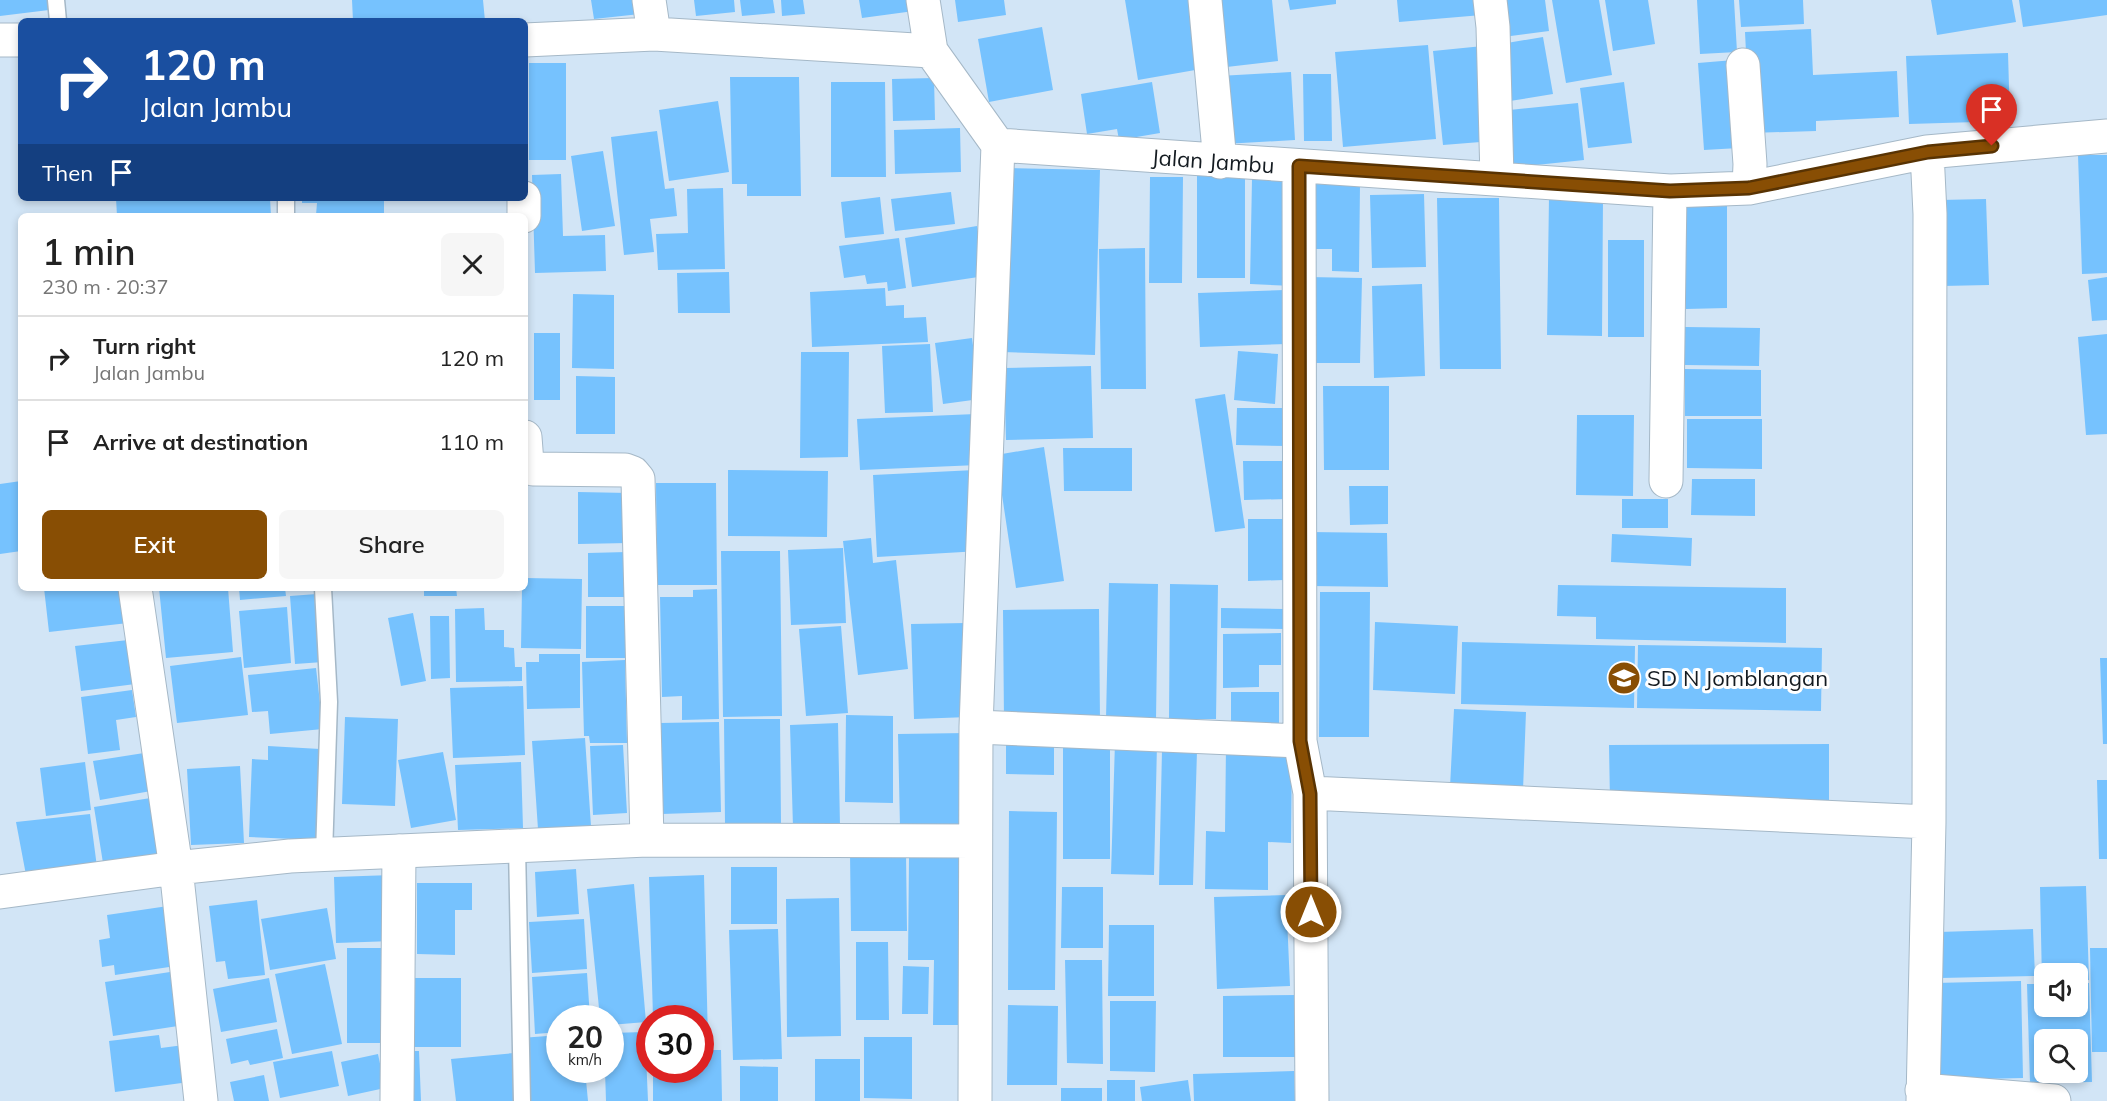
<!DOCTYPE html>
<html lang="en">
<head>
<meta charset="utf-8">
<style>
	body { margin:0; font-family:Mulish,sans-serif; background:#f6f6f6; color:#222; height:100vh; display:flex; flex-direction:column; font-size:22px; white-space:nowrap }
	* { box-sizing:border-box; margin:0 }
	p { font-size:20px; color:#767676 }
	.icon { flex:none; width:33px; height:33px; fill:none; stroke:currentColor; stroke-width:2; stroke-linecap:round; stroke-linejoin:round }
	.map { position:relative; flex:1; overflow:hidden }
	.drawer { position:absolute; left:18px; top:213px; width:510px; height:378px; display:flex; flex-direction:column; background:#fff; border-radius:9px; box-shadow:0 3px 9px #0003 }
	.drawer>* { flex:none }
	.banner { position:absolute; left:18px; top:18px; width:510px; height:183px; border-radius:9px; box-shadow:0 3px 9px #0003; background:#1a4fa0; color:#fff; overflow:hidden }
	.controls { position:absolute; left:2034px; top:963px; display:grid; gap:12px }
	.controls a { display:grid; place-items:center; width:54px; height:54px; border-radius:9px; background:#fff; box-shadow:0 3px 9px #0003; font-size:30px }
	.speed { position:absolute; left:546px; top:1005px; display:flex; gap:12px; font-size:30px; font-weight:700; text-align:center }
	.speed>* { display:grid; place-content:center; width:78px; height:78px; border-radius:50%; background:#fff; box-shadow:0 3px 9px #0003; line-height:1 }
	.speed small { font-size:15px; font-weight:400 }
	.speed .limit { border:9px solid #d22; background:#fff; color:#111 }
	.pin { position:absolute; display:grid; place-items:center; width:51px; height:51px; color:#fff; margin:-62px -26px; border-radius:50% 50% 50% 0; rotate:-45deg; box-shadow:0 0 6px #0007 }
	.pin .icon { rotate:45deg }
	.me { position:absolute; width:66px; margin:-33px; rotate:0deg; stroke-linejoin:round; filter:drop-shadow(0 0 4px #0008) }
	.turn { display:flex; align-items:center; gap:21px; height:126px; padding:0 24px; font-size:27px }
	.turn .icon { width:78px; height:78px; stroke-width:2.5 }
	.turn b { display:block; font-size:42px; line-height:51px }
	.then { display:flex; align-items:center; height:57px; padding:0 24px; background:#0003; gap:12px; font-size:22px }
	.round { display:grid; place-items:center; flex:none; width:63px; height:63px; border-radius:9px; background:#f6f6f6 }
	.head { display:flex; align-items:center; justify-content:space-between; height:102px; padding:0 24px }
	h1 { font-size:36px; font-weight:600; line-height:45px }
	.cta { display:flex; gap:12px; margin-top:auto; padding:12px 24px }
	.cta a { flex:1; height:69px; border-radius:9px; background:#884e04; color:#fff; font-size:24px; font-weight:600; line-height:69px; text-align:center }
	.cta a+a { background:#f6f6f6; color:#222 }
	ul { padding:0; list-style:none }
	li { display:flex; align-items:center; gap:18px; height:84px; padding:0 24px; border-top:2px solid #e0e0e0 }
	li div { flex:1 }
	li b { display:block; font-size:22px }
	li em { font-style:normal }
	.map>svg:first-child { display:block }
	.building { fill:#76c2fe; fill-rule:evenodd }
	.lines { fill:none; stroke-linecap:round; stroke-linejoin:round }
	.lane-casing { stroke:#a5b8c7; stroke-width:19 }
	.street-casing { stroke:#a5b8c7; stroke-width:35 }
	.lane { stroke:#fff; stroke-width:16 }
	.street { stroke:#fff; stroke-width:33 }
	.route-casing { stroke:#583303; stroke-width:15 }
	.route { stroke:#884e04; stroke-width:10 }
	.labels { text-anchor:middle; stroke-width:6; stroke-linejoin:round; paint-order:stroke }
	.street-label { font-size:22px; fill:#141b21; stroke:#fff }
	.poi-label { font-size:22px; fill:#141b21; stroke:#fff; text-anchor:start }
</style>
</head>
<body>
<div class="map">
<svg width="2107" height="1101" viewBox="0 0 2107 1101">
	<rect width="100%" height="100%" fill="#d2e5f6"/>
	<path class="building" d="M0 0H48L49 10 0 16Z
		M352 0H483L485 21H353Z
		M591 0H639L640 14 594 19Z
		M694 0H734L735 12 696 16Z
		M740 0H773L775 13 742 16Z
		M781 0H803L805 14 782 16Z
		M859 0H912L914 11 862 18Z
		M955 0H1004L1006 15 958 22Z
		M1125 0H1190L1201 69 1138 80Z
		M1210 0H1272L1278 61 1218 68Z
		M1288 0H1336V4L1290 10Z
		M1397 0H1481L1482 15 1399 22Z
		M1498 0H1545L1549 31 1503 37Z
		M1552 0H1599L1612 75 1566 83Z
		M1605 0H1648L1655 44 1613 51Z
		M1697 0H1734L1737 52 1700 54Z
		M1739 0H1803L1804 24 1741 27Z
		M1931 0H2012L2016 22 1937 35Z
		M2019 0H2107V15L2023 27Z
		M1042 27 1053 90 989 102 978 39Z
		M1811 29 1813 75 1897 71 1899 117 1816 121V131L1750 133 1745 32Z
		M1543 37 1553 94 1510 101 1501 44Z
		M1428 45 1436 139 1343 147 1335 52Z
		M1483 46 1493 141 1443 145 1433 51Z
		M2008 53 2010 121 1909 124 1906 56Z
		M1734 60 1739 148 1704 150 1698 63Z
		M529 63H566V160H529Z
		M1291 72 1295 140 1224 144 1219 76Z
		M1303 74H1331L1332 141H1304Z
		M730 77H799L801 196H747V184H732Z
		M934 78 935 120 893 121 892 79Z
		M831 82H885L886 177H831Z
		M1152 82 1160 133 1119 140 1117 129 1087 134 1081 94Z
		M1624 82 1632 143 1588 148 1580 88Z
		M718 101 729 172 669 181 659 110Z
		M1578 103 1584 160 1506 168 1500 111Z
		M960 128 961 172 895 174 894 130Z
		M657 131 665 189 674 188 677 216 650 219 654 252 624 255 611 137Z
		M603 151 615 226 582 231 571 156Z
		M2078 155H2107V273L2082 274Z
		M1007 168 1100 170 1095 355 1002 352Z
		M1197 172H1245V278H1197Z
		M561 174 563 236 605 235 606 271 535 273 532 175Z
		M1150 177H1183L1182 283H1149Z
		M1252 179 1295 180 1293 286 1250 284Z
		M1309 184 1360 185 1359 272 1332 271V249H1308Z
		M723 188 725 269 658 270 656 234 688 233 687 189Z
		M951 192 955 224 895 231 891 199Z
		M1424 194 1426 267 1372 268 1370 195Z
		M880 197 884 234 845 238 841 202Z
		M1549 197 1603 198 1602 336 1547 335Z
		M116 198H270L271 216H117Z
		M302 198H384V214L316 215 317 203H302Z
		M1437 198H1499L1501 369H1440Z
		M1986 199 1989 285 1942 286 1940 200Z
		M1727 206V308L1686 309 1685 207Z
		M977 226 985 276 912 287 905 238Z
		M899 238 906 288 888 291 887 282 867 284 865 275 844 278 839 246Z
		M1608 240H1644V337H1608Z
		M1145 248 1146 389H1101L1099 249Z
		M729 272 730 313H678L677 273Z
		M1308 277 1362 278 1360 363H1307Z
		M2107 277V320L2092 321 2088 280Z
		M1422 284 1425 376 1374 378 1372 286Z
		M885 288 886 306 904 305V318L926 317 928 342 812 347 810 292Z
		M1285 290 1287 344 1200 347 1198 293Z
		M573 294 614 295V369L572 368Z
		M1685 327 1760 328 1759 366 1685 365Z
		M534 333H560V400H534Z
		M2107 334V434L2086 435 2078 337Z
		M972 338 980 399 943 404 935 343Z
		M930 344 933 412 885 413 882 346Z
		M1238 351 1278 354 1275 404 1234 400Z
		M801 352H849L848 457 800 458Z
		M1091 366 1093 438 1006 440 1004 368Z
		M1685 369 1761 370V416H1685Z
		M576 376 615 377V434H576Z
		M1323 386H1389V470H1324Z
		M1225 394 1245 528 1215 532 1195 399Z
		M1237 408H1286V446L1236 445Z
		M976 414 978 465 860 470 857 419Z
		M1577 415H1634L1633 496 1576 495Z
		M1687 419H1762V469L1687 468Z
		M1044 447 1064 581 1016 588 996 455Z
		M1063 448H1132V491H1064Z
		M1243 461H1287L1288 499 1244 500Z
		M728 470 828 471 827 537 728 536Z
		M975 470 980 551 877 557 873 475Z
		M1692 479H1755V516L1691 515Z
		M21 481V551L0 554V484Z
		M656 483H716L717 585H657Z
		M1349 486H1388V524L1350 525Z
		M578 492 629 493 628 543 578 544Z
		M1622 499H1668V528H1622Z
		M1248 519H1284V580L1248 581Z
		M1310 532 1387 533 1388 587 1311 586Z
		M1612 534 1692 538 1691 566 1611 562Z
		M871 538 873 563 896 560 908 669 858 675 843 541Z
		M843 548 846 623 791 625 788 550Z
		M721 551H780L782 716 723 717Z
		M627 552V597H588V553Z
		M525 578 582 579 581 649 521 648 522 588H525Z
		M1109 583 1158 584 1156 719H1106Z
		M1170 584 1218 585 1216 719H1169Z
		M1558 585 1786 588V643L1596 639V617L1557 616Z
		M44 588H125L128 623 49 632Z
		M159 588H228L233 652 166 658Z
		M239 588H285L286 596 240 600Z
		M338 588H412V590L338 591Z
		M424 588H456L457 596H424Z
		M717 589 719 719 682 720V696L662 697 660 597H693V590Z
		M1320 592H1370L1369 737H1319Z
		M317 594 323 662 295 664 290 596Z
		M586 606H630L631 658H586Z
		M287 607 291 663 244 668 239 611Z
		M484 608 485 630H504V647L514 648 515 667H522V681L456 682 455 609Z
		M1221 608 1284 609V629L1221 628Z
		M1099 609 1100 722H1004L1003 610Z
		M413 613 426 681 401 686 388 618Z
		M430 616H449L450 678 431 679Z
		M1375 622 1458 626 1455 694 1373 690Z
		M966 623 969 717 914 719 911 624Z
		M841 626 848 713 806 716 799 629Z
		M1281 633V665H1259V687L1223 688V634Z
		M137 639 143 683 81 691 75 646Z
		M1462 642 1635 646 1634 708 1461 704Z
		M1638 645 1822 648 1821 711 1637 708Z
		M539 654H580V708L527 709 526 662H539Z
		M241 657 248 715 177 723 170 666Z
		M2100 658H2107V744H2103Z
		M625 660 627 743H590L589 736H584L582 662Z
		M316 668 323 729 270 734 268 711 252 712 248 675Z
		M523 686 525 755 453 758 450 688Z
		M132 690 136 717 116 720 120 750 88 754 81 697Z
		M1231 692H1279V726L1231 732Z
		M1454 709 1526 712 1523 790 1450 787Z
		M846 715 893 716V803L845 802Z
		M345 717 398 719 395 806 342 804Z
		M724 719H780L781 823H725Z
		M719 722 721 812 662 814 659 723Z
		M838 723 840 826 793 827 790 725Z
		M967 733 968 826 900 827 898 734Z
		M1006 736 1054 737V775L1006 774Z
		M585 738 591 826 538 829 532 741Z
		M1063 742 1110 743V859H1063Z
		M1115 742 1157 744 1154 875 1111 874Z
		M1829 744V801L1610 802 1609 745Z
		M623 745 627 813 593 815 590 746Z
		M268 746 320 749 316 840 249 837 252 759 268 760Z
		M1226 746 1292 747 1291 843 1268 842V890L1205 889 1206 831 1225 832Z
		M1162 750 1197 751 1193 885H1159Z
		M443 752 456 820 411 828 398 760Z
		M144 753 151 791 100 800 93 761Z
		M85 762 91 810 46 816 40 768Z
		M521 762 523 828 458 830 455 765Z
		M240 766 244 843 191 845 187 769Z
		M2097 780H2107V859H2099Z
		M157 797 166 853 103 863 94 807Z
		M1009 811 1057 812 1055 990H1008Z
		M90 814 97 867 26 875 16 822Z
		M850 853H906L907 931H851Z
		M909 857 973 858 971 1025H933L934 960H908Z
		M731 867H777V924H731Z
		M576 869 579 914 537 917 535 872Z
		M392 875 393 941 336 943 334 877Z
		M704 875 708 1041H700V1018H653L649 877Z
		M417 883H472V910H455V955L417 954Z
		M634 884 646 1022 610 1025V1018H600L587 889Z
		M2086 886 2089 980 2078 981V974H2044V982H2042L2040 887Z
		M1062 887H1103V948H1061Z
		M1286 895 1290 986 1217 989 1214 897Z
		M839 898 841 1036 787 1037 786 899Z
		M257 900 265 975 228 979 225 961 216 962 209 906Z
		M168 906 176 966 115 975 114 965 102 967 99 940 110 938 107 915Z
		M327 908 336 959 270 970 261 919Z
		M584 919 587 969 532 973 529 922Z
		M1109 925H1154V996H1108Z
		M778 929 782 1059 733 1060 729 930Z
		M2033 929 2035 976 1940 978 1939 932Z
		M856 942H888L889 1020H856Z
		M347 948H392V1043H347Z
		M2090 948H2107V1052H2092Z
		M1065 960H1102L1103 1064 1067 1063Z
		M325 964 342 1044 292 1054 275 974Z
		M903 966 929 967 928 1014H902Z
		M170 972 178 1026 113 1036 105 982Z
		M587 973 590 1018H560V1032L535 1034 532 977Z
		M269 978 277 1022 221 1032 213 989Z
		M411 978H461V1047H412Z
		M2021 981 2023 1078 1937 1080 1934 983Z
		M2078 983H2089L2092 1082 2030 1083 2027 984H2044V1006H2078ZM2044 1040H2078V1072H2044Z
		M1297 995V1057H1223V996Z
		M1110 1001H1156L1155 1072 1110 1071Z
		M1008 1005 1058 1006 1057 1085H1007Z
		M277 1029 283 1058 250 1065 248 1060 231 1064 226 1039Z
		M645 1032 648 1101H606L605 1070H610V1033Z
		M159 1035 161 1048 184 1045 189 1082 115 1092 109 1041Z
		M560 1035V1070H585L588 1101H527L521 1038Z
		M864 1037H912V1099L864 1098Z
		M700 1050H721L722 1101H653V1070H700Z
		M332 1051 339 1086 280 1098 273 1062Z
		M398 1051H419L421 1101H400Z
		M514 1053 519 1101H456L451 1059Z
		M378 1054 385 1088 348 1096 341 1062Z
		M815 1059H860V1101H815Z
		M740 1066 778 1067V1101H740Z
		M1294 1071 1295 1101H1194L1193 1074Z
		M264 1075 269 1101H234L230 1082Z
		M1107 1080H1135V1101H1107Z
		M1188 1080 1191 1101H1142L1140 1087Z
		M1061 1088H1102V1101H1061Z"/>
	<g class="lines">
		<defs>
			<path id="lane" d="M56 0 58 21
				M286 198V216
				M323 588 329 702 324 855
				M517 846 522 1101"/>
			<path id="street" d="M649 0 654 34
				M923 0 931 51 998 145 976 727 975 1101
				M1205 0 1220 162
				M1490 0 1493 27 1497 178
				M0 40H21
				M525 40 654 34 931 51
				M1743 65 1750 164 1749 188
				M998 145 1670 191 1749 188 1927 152 2107 136
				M1299 166 1300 741 1310 793 1312 1101
				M524 198V216
				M525 437 527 463 533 469 625 470 633 473 638 479 647 840
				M1666 481 1670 191
				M135 588 176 868 201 1101
				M976 727 1300 741
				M1310 793 1929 822
				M0 892 176 868 290 856 647 840 975 841
				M1922 1090 2054 1101
				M397 1101 399 851
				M1923 1101 1929 822 1930 214 1927 152"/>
		</defs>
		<use href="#lane" class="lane-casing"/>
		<use href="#street" class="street-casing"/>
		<use href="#lane" class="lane"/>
		<use href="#street" class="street"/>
	</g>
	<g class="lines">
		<defs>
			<path id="route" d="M1311 912 1310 794 1300 741 1299 166 1670 191 1749 188 1928 152 1992 146"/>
		</defs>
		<use href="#route" class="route-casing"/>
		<use href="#route" class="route"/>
	</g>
	<defs>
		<symbol id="school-disc" viewBox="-11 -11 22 22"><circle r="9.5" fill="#884e04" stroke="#fff"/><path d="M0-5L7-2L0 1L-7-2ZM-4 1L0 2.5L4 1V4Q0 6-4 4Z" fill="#fff"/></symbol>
	</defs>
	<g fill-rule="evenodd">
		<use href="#school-disc" x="1605" y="659" width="38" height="38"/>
	</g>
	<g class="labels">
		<g class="street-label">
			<text transform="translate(1213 161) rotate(4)" y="8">Jalan Jambu</text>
		</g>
		<g class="poi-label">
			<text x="1647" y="686">SD N Jomblangan</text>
		</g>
	</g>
</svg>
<div class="controls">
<a><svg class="icon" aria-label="sound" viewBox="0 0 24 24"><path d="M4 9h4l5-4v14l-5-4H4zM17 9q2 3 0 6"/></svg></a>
<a><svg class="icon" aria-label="search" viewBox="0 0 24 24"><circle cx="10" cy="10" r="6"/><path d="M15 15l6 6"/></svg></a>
</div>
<div class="speed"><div>20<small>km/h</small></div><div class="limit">30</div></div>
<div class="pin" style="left:1992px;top:146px;background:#d93025"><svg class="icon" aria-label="arrive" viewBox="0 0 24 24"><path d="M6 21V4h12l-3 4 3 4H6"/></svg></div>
<svg class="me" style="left:1311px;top:912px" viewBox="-20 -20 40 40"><circle r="17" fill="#884e04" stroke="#fff" stroke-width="3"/><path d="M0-11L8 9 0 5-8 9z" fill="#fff"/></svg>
<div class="banner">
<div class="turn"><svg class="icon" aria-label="right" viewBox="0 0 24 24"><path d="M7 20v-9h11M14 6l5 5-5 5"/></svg><div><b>120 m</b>Jalan Jambu</div></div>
<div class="then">Then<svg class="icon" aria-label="arrive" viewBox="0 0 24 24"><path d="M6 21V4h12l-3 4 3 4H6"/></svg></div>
</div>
<section class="drawer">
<div class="head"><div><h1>1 min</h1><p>230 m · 20:37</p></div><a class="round"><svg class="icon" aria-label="close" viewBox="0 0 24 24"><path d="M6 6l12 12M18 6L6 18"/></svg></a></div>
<ul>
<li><svg class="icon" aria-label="right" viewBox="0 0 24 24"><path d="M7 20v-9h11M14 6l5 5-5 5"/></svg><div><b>Turn right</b><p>Jalan Jambu</p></div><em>120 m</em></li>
<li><svg class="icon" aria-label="arrive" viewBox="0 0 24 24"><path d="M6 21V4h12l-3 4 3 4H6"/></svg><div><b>Arrive at destination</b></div><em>110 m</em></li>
</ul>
<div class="cta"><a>Exit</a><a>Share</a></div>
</section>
</div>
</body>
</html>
